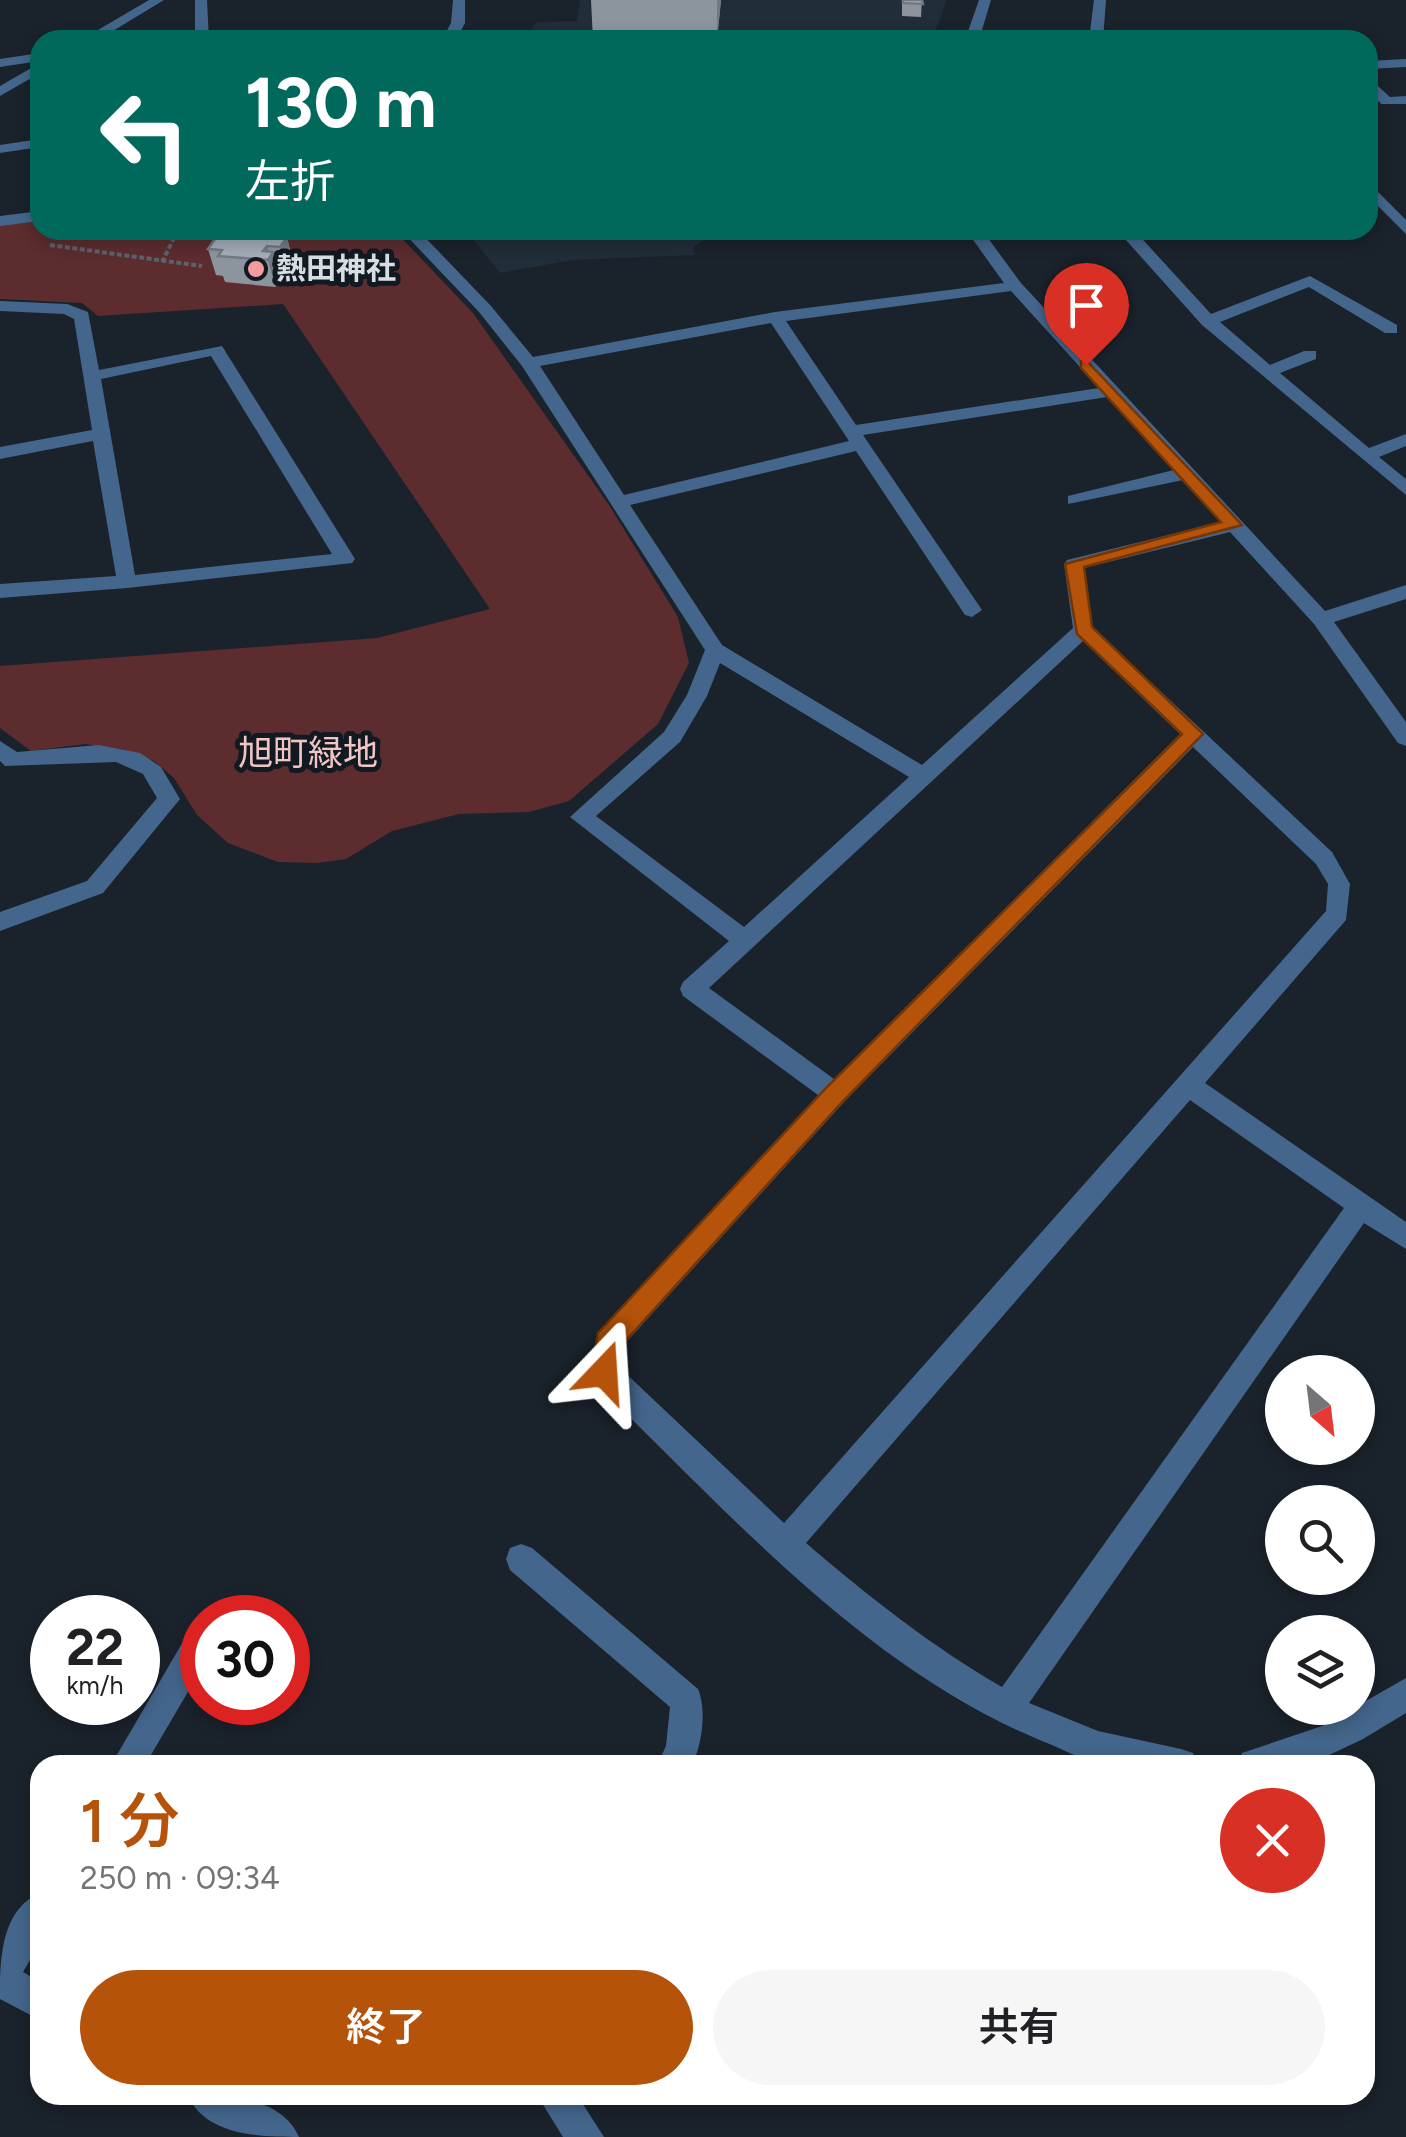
<!DOCTYPE html>
<html lang="ja">
<head>
<meta charset="utf-8">
<style>
	body { margin:0; font-family:Figtree,"Noto Sans JP",sans-serif; background:#f6f6f6; color:#202124; height:100vh; display:flex; flex-direction:column; font-size:38px; white-space:nowrap }
	* { box-sizing:border-box; margin:0 }
	p { font-size:32px; color:#757577 }
	.icon { flex:none; width:55px; height:55px; fill:none; stroke:currentColor; stroke-width:2; stroke-linecap:round; stroke-linejoin:round }
	.map { position:relative; flex:1; overflow:hidden }
	.details { position:absolute; left:30px; top:1755px; width:1345px; height:350px; display:flex; flex-direction:column; background:#fff; border-radius:30px; box-shadow:0 5px 15px #0003 }
	.details>* { flex:none }
	.guide { position:absolute; left:30px; top:30px; width:1348px; height:210px; border-radius:30px; box-shadow:0 5px 15px #0003; background:#00695c; color:#fff; overflow:hidden }
	.needle { width:65px; rotate:152deg }
	.buttons { position:absolute; left:1265px; top:1355px; display:grid; gap:20px }
	.buttons a { display:grid; place-items:center; width:110px; height:110px; border-radius:50%; background:#fff; box-shadow:0 5px 15px #0003; font-size:50px }
	.speed { position:absolute; left:30px; top:1595px; display:flex; gap:20px; font-size:50px; font-weight:700; text-align:center }
	.speed>* { display:grid; place-content:center; width:130px; height:130px; border-radius:50%; background:#fff; box-shadow:0 5px 15px #0003; line-height:1 }
	.speed small { font-size:25px; font-weight:400 }
	.speed .limit { border:15px solid #d22; background:#fff; color:#111 }
	.pin { position:absolute; display:grid; place-items:center; width:85px; height:85px; color:#fff; margin:-102px -42px; border-radius:50% 50% 50% 0; rotate:-45deg; box-shadow:0 0 10px #0007 }
	.pin .icon { rotate:45deg }
	.me { position:absolute; width:110px; margin:-55px; rotate:20deg; stroke-linejoin:round; filter:drop-shadow(0 0 8px #0008) }
	.turn { display:flex; align-items:center; gap:35px; height:210px; padding:0 50px; font-size:45px }
	.turn .icon { width:130px; height:130px; stroke-width:2.5 }
	.turn b { display:block; font-size:70px; line-height:85px }
	.round { display:grid; place-items:center; flex:none; width:105px; height:105px; border-radius:52px; background:#f6f6f6 }
	.summary { display:flex; align-items:center; justify-content:space-between; height:170px; padding:0 50px }
	h1 { font-size:60px; font-weight:600; line-height:75px; color:#b45309 }
	.button { display:flex; gap:20px; margin-top:auto; padding:20px 50px }
	.button a { flex:1; height:115px; border-radius:60px; background:#b45309; color:#fff; font-size:40px; font-weight:600; line-height:115px; text-align:center }
	.button a+a { background:#f6f6f6; color:#202124 }
	.map>svg:first-child { display:block }
	.built { fill:#212d39 }
	.green { fill:#5c2c2f }
	.lines { fill:none; stroke-linecap:round; stroke-linejoin:round }
	.path { stroke:#5b626a; stroke-width:4; stroke-dasharray:5 2.5; stroke-linecap:butt }
	.minor { fill:#44668c; fill-rule:evenodd }
	.wall { fill:#8c959e }
	.shaded-wall { fill:#727981 }
	.building { fill:#a3adb8; stroke:#727981; stroke-width:2.5 }
	.route { fill:#b45309; stroke:#753606; stroke-width:2.5 }
	.poi-dot { fill:#f59b9d; stroke:#111921; stroke-width:4 }
	.labels { text-anchor:middle; stroke-width:10; stroke-linejoin:round; paint-order:stroke }
	.far-poi-label { font-size:30px; font-weight:bold; fill:#d8dde3; stroke:#111921; text-anchor:start }
	.park-label { font-size:35px; fill:#f2c4c4; stroke:#111921 }
</style>
</head>
<body>
<div class="map">
<svg width="1406" height="2137" viewBox="0 0 1406 2137">
	<rect width="100%" height="100%" fill="#1a222b"/>
	<path class="built" d="M580 0H947L932 40H523L537 22 577 21Z
		M454 230H761L702 241 693 248 695 255 573 260 500 273 472 238Z"/>
	<path class="green" d="M40 221V230H394L473 313 609 505 678 617 689 663 658 724 569 801 529 812 459 814 392 831 346 859 318 863 278 862 228 843 197 815 174 778 154 761 126 750 85 744 31 751 0 728V666L377 638 490 609 283 304 98 316 82 303 0 299V225Z"/>
	<g class="lines">
		<path class="path" d="M50 245 202 266
			M162 262 178 230"/>
		<path class="minor" d="M149 0H164L98 40H81Z
			M195 0H207L209 40H195Z
			M453 0H465V23L456 40H442L451 23Z
			M979 0H991L979 40H965Z
			M1094 0H1106L1103 40H1089Z
			M40 53V61L0 67V59Z
			M1406 59V67L1368 69V61Z
			M40 63V73L0 96V86Z
			M1368 77 1390 97 1406 96V104H1381L1368 89Z
			M40 139V147L0 153V145Z
			M1368 182 1406 220V234L1368 196Z
			M40 211V221L0 226V216Z
			M401 230H418L491 306 533 357 775 312 1004 283 966 230H982L1021 283 1325 611 1406 585V599L1334 622 1406 722V746L1398 743 1314 624 1230 532 1084 568 1093 628 1332 852 1350 884 1346 920 1205 1083 1406 1222V1249L1364 1223 1029 1703 1098 1731 1181 1749 1193 1753 1197 1765C1167 1765 1128 1772 1099 1764 1080 1759 1060 1748 1042 1741 865 1668 729 1513 594 1382L590 1372 598 1333 818 1095 683 996 680 989 683 982 729 941 570 817 664 732 687 695 705 650 522 366 479 312ZM1011 291 1099 388 856 425 786 321ZM771 323 849 441 624 495 540 366ZM1107 397 1174 470 1068 496V504L1183 480 1221 522 1067 560 1064 564 1073 628 922 765 722 645 630 505 856 451 965 615 972 617 982 610 863 435ZM1083 641 1180 734 834 1079 709 988ZM720 663 909 777 744 927 596 816 680 742 707 696ZM1193 747 1316 864 1328 884 1326 911 784 1523 619 1367 621 1348 844 1102ZM1190 1100 1344 1208 1002 1687C931 1646 868 1596 806 1543Z
			M1117 230H1134L1211 314 1310 276 1397 325V333H1385L1309 287 1220 322 1270 365 1304 351H1316V359L1280 373 1369 448 1406 434V446L1379 457 1406 479V495L1202 325Z
			M0 301 67 304 88 312 99 370 222 346 355 559 352 563 127 588 0 598V584L116 576 93 441 0 459V447L92 430 74 319 64 314 0 311ZM211 356 332 554 135 575 101 379Z
			M0 741 17 752 99 745 140 753 161 767 180 799 103 893 0 931V912L87 881 157 798 143 774 116 762 5 766 0 761Z
			M521 1544 532 1548 698 1689C707 1710 702 1745 692 1765H657L666 1746 670 1707 510 1570 506 1559 510 1548Z
			M202 1623V1668L145 1765H111L191 1628Z
			M1406 1678V1713L1363 1739 1308 1765H1238L1242 1753 1322 1726Z
			M40 1893V1943L23 1972 40 1982V2020L0 1999C0 1962 0 1910 40 1893Z
			M188 2095C225 2095 281 2096 299 2137 261 2137 205 2136 188 2095Z
			M537 2095H577L604 2137H563Z"/>
	</g>
	<path class="wall" d="M591 0H721L717 40H593Z
		M902 0H922L921 17 902 16Z
		M229 232 287 237 293 263 287 274 278 273 280 278 275 287 225 282 223 276 216 275 208 249Z"/>
	<path class="shaded-wall" d="M717 0H721L717 40Z
		M276 230H278L282 244 287 237 293 263 287 274 280 247 273 236Z
		M267 246 270 257 273 252 280 278 275 287 268 260 263 251Z"/>
	<path class="building" d="M903 0H922L923 4 903 3Z
		M230 230H276L273 236 287 237 280 247 267 246 263 251 273 252 268 260 218 256 222 250 208 249 220 232H229Z"/>
	<path class="route" d="M1086 360 1242 525 1084 567 1092 627 1203 734 843 1101 620 1347 613 1381 604 1385 595 1381 591 1372 598 1333 827 1087 1182 734 1077 634 1065 564 1221 522 1081 368V361Z"/>
	<circle class="poi-dot" cx="256" cy="269" r="10"/>
	<g class="labels">
		<g class="far-poi-label">
			<text x="276" y="279">熱田神社</text>
		</g>
		<g class="park-label">
			<text x="308" y="765">旭町緑地</text>
		</g>
	</g>
</svg>
<div class="buttons">
<a><svg class="needle" viewBox="-14 -14 28 28"><path d="M0-13l5 13h-10z" fill="#e53935"/><path d="M0 13l5-13h-10z" fill="#757577"/></svg></a>
<a><svg class="icon" aria-label="search" viewBox="0 0 24 24"><circle cx="10" cy="10" r="6"/><path d="M15 15l6 6"/></svg></a>
<a><svg class="icon" aria-label="layers" viewBox="0 0 24 24"><path d="M12 4l9 5-9 5-9-5zM3 14l9 5 9-5"/></svg></a>
</div>
<div class="speed"><div>22<small>km/h</small></div><div class="limit">30</div></div>
<div class="pin" style="left:1086px;top:365px;background:#d93025"><svg class="icon" aria-label="arrive" viewBox="0 0 24 24"><path d="M6 21V4h12l-3 4 3 4H6"/></svg></div>
<svg class="me" style="left:604px;top:1372px" viewBox="-20 -20 40 40"><path d="M0-17L14 15 0 8-14 15z" fill="#b45309" stroke="#fff" stroke-width="4"/></svg>
<div class="guide">
<div class="turn"><svg class="icon" aria-label="left" viewBox="0 0 24 24"><path d="M17 20v-9H6M10 6l-5 5 5 5"/></svg><div><b>130 m</b>左折</div></div>
</div>
<section class="details">
<div class="summary"><div><h1>1 分</h1><p>250 m · 09:34</p></div><a class="round" style="background:#d93025;color:#fff"><svg class="icon" aria-label="close" viewBox="0 0 24 24"><path d="M6 6l12 12M18 6L6 18"/></svg></a></div>
<div class="button"><a>終了</a><a>共有</a></div>
</section>
</div>
</body>
</html>
